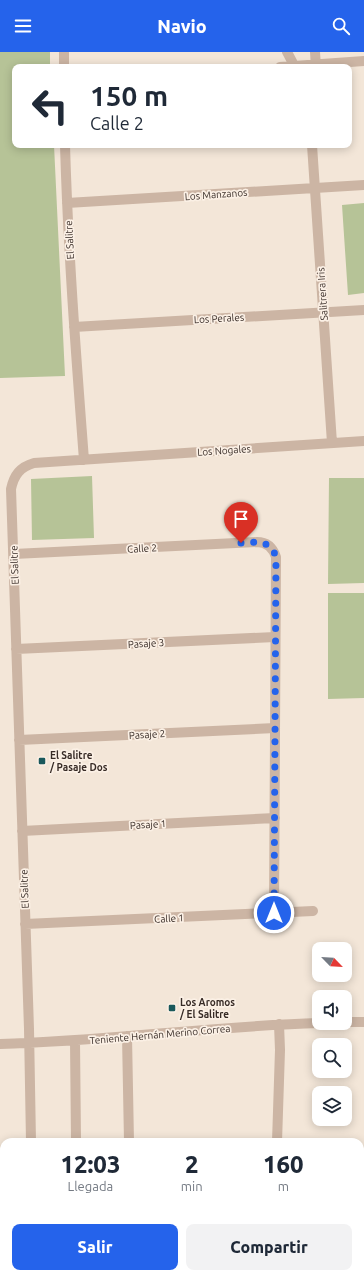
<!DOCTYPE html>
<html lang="es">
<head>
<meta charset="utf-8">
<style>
	body { margin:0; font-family:Ubuntu,sans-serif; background:#f2f2f3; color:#1f2937; height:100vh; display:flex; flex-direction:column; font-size:15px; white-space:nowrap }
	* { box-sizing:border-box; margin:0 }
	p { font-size:13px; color:#747a83 }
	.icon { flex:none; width:22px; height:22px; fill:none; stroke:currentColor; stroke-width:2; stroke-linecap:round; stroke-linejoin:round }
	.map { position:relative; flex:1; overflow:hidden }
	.details { position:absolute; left:0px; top:1086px; width:364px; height:140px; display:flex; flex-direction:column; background:#fff; border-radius:12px 12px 0 0; box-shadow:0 2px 10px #0003 }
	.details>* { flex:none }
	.top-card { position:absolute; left:12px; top:12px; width:340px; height:84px; border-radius:8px; box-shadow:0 2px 10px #0003; background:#fff; color:#1f2937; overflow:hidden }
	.needle { width:26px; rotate:115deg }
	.controls { position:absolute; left:312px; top:890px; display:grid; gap:8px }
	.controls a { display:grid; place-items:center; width:40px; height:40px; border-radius:8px; background:#fff; box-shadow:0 2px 10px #0003; font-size:20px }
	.pin { position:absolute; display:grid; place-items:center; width:34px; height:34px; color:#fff; margin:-41px -17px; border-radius:50% 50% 50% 0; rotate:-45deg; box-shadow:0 0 4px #0007 }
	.pin .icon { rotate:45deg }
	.me { position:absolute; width:44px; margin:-22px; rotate:0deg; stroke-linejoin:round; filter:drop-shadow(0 0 3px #0008) }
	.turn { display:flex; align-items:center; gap:14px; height:84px; padding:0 12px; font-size:18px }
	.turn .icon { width:52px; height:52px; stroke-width:2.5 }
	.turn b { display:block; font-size:28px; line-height:34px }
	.eta { display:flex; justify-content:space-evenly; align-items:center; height:68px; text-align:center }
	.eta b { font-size:24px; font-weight:800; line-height:28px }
	.cta { display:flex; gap:8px; margin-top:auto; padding:8px 12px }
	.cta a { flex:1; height:46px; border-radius:8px; background:#2563eb; color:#fff; font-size:16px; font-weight:800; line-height:46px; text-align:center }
	.cta a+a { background:#f2f2f3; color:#1f2937 }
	header { display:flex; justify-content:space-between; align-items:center; height:52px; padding:0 12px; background:#2563eb; color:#fff; font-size:18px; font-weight:800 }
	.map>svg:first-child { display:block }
	.green { fill:#b6c397 }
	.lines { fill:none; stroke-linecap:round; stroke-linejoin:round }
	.minor { stroke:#ccb5a4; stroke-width:10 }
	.major { stroke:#7a6156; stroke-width:10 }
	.route { stroke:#2563eb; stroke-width:7; stroke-dasharray:0 12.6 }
	.poi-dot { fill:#19585b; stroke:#fbf0e5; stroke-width:1.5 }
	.labels { text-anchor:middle; stroke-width:3.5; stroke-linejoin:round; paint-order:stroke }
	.street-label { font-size:10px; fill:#372b26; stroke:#fbf0e5 }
	.poi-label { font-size:10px; font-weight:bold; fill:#372b26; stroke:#fbf0e5; text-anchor:start }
</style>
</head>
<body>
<header><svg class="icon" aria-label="menu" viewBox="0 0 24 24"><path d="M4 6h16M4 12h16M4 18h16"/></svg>Navio<svg class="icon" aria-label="search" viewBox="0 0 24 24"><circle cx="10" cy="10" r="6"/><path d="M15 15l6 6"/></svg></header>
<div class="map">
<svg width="364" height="1226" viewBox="0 0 364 1226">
	<rect width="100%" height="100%" fill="#f3e6d8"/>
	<path class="green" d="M0 0H50V15H15V93H54L65 324 0 326Z
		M364 151V241L348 243 342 153Z
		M92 424 94 486 32 488 31 427Z
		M329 426H364V531L328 532Z
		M328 541H364V646L328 647Z"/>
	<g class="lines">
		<path class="minor" d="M287 0 295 15
			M315 0 316 15
			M64 15V0
			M280 15 364 9
			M65 93C68 198 76 303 84 408
			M312 93 332 391
			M67 151 364 133
			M74 275 364 258
			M14 502 257 490C267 490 273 496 276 505L274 861
			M16 597 275 585
			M19 688 275 676
			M22 779 275 766
			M25 872 313 859
			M345 970H364
			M127 984 129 1090
			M75 989 76 1090
			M0 992C107 989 212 974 319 971
			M31 1090 29 977 11 437C14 423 20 415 34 411L364 389
			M277 1090 280 998 279 972"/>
		<path class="major" d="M360 1216H364
			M0 1219 6 1226
			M132 1226 221 1222"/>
	</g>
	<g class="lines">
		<path class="route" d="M241 491C257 490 270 487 276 505L274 861"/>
	</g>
	<g class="poi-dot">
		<rect x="38" y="705" width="8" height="8" rx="2"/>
		<rect x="168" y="952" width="8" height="8" rx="2"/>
	</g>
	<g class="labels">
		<g class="street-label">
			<text transform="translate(216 142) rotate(-4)" y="4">Los Manzanos</text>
			<text transform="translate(69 188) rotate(-93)" y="4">El Salitre</text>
			<text transform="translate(322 242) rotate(-94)" y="4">Salitrera Iris</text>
			<text transform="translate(219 266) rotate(-3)" y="4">Los Perales</text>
			<text transform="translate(224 398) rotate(-4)" y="4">Los Nogales</text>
			<text transform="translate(142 496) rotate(-3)" y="4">Calle 2</text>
			<text transform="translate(14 513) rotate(-92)" y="4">El Salitre</text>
			<text transform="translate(146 591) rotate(-3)" y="4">Pasaje 3</text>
			<text transform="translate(147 682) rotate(-3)" y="4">Pasaje 2</text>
			<text transform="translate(148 772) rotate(-3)" y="4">Pasaje 1</text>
			<text transform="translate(24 837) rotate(-92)" y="4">El Salitre</text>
			<text transform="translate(169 866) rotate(-3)" y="4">Calle 1</text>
			<text transform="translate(160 982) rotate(-5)" y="4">Teniente Hernán Merino Correa</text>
		</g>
		<g class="poi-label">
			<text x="50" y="707">El Salitre<tspan x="50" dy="12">/ Pasaje Dos</tspan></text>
			<text x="180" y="954">Los Aromos<tspan x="180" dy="12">/ El Salitre</tspan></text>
		</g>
	</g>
</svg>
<div class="controls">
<a><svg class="needle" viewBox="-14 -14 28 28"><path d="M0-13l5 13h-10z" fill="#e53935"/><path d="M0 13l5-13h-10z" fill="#747a83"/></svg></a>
<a><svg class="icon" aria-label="sound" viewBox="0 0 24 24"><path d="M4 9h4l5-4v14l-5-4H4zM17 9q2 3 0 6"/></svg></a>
<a><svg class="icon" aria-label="search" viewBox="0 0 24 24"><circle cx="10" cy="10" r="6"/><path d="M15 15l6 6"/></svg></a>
<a><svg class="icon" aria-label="layers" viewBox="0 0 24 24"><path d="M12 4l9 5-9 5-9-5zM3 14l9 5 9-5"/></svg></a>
</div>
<div class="pin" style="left:241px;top:491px;background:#d93025"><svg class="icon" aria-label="arrive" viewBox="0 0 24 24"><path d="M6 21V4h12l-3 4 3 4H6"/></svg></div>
<svg class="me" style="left:274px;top:861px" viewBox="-20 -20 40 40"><circle r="17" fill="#2563eb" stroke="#fff" stroke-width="3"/><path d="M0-11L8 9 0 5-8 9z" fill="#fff"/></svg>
<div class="top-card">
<div class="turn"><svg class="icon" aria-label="left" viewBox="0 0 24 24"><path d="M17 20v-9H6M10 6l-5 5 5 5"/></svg><div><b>150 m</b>Calle 2</div></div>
</div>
<section class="details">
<div class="eta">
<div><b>12:03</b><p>Llegada</p></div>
<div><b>2</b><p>min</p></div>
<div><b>160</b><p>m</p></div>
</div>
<div class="cta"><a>Salir</a><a>Compartir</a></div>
</section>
</div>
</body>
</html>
